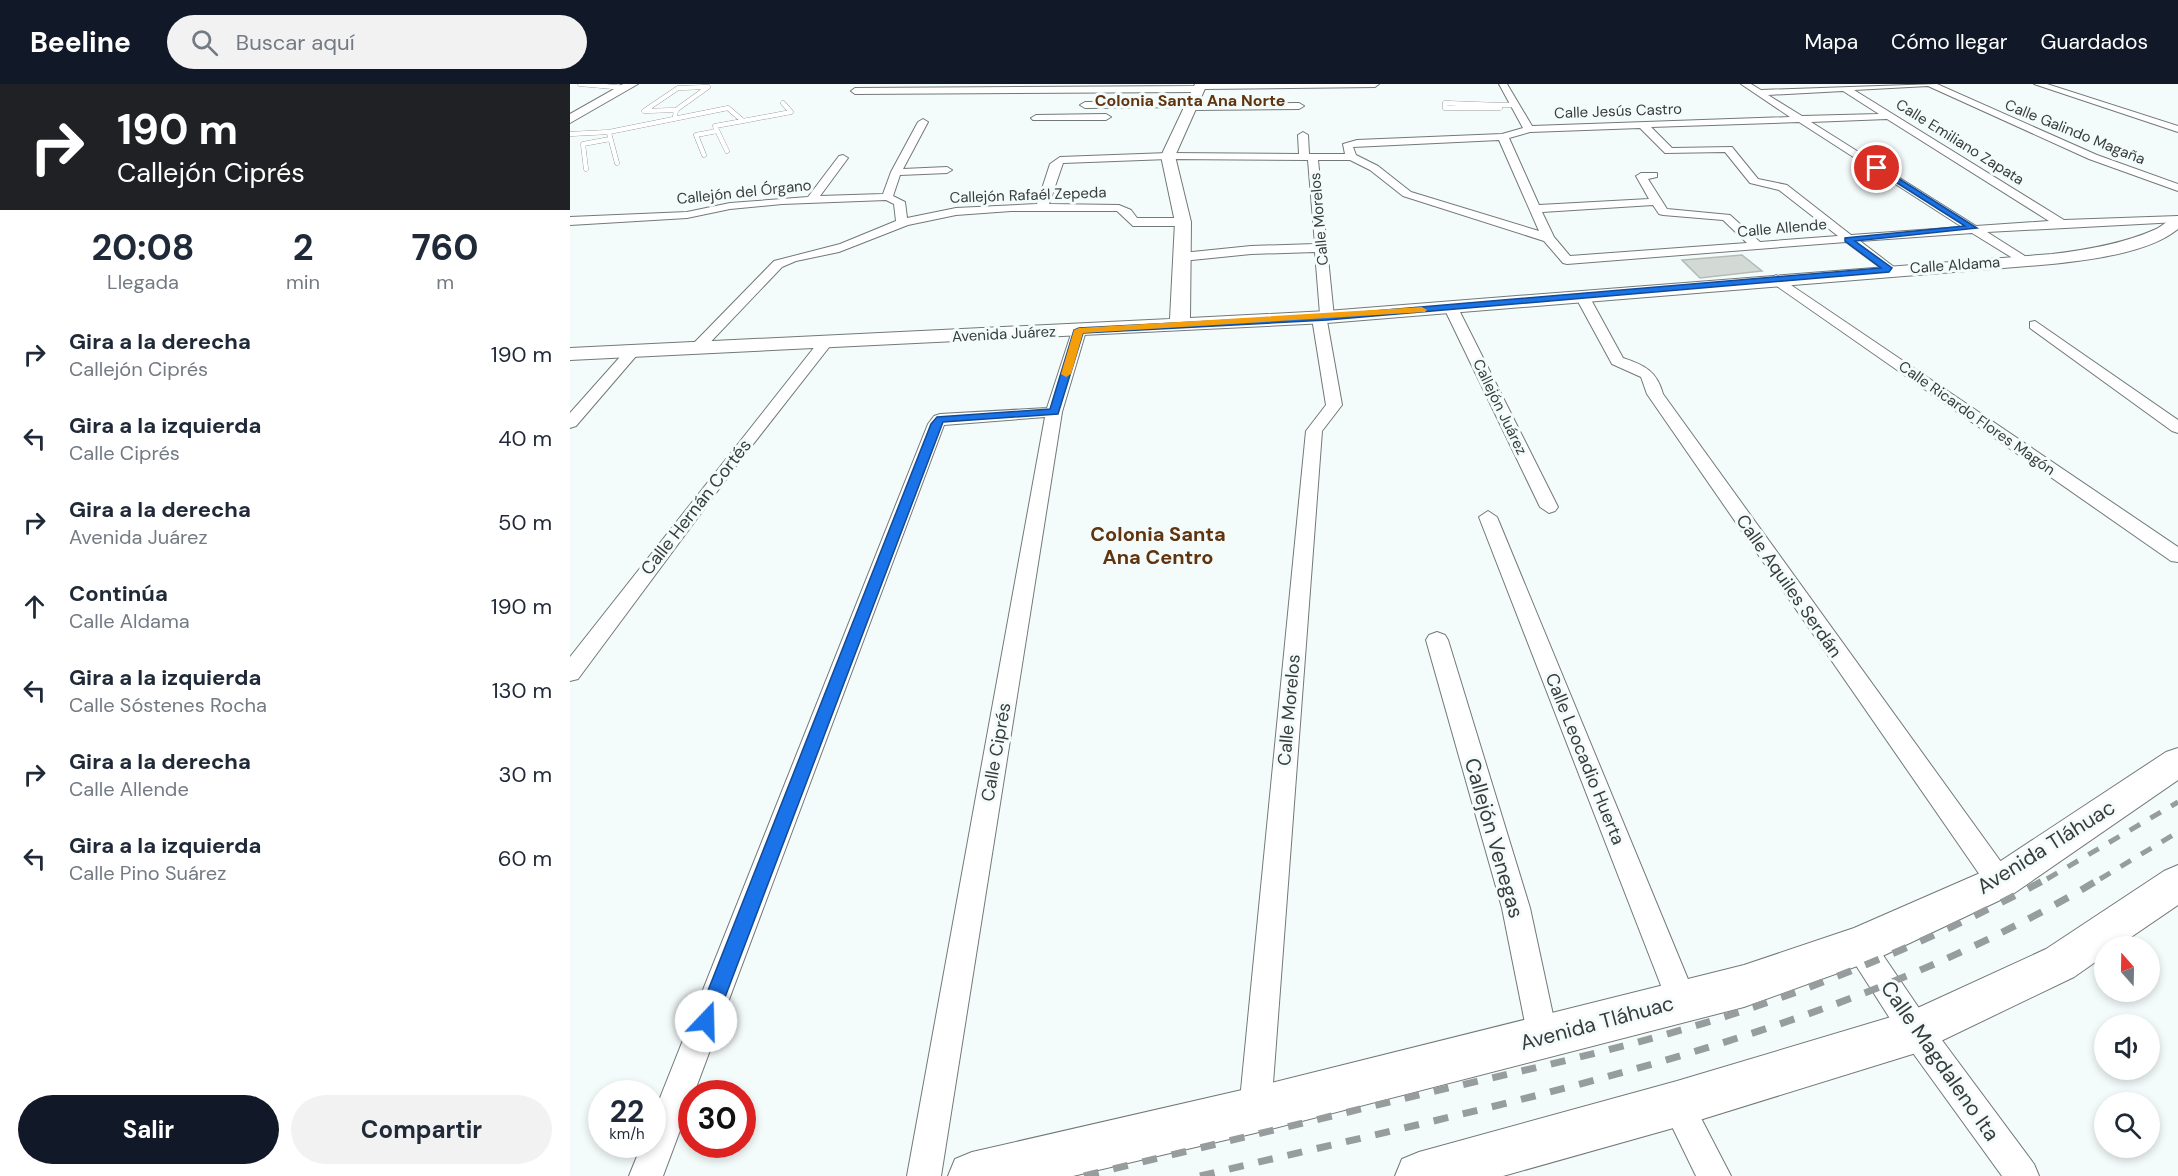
<!DOCTYPE html>
<html lang="es">
<head>
<meta charset="utf-8">
<style>
	body { margin:0; font-family:"DM Sans",sans-serif; background:#f2f2f3; color:#1f2937; height:100vh; display:flex; flex-direction:column; font-size:22px; white-space:nowrap }
	* { box-sizing:border-box; margin:0 }
	p { font-size:20px; color:#747a83 }
	.icon { flex:none; width:33px; height:33px; fill:none; stroke:currentColor; stroke-width:2; stroke-linecap:round; stroke-linejoin:round }
	.map { position:relative; flex:1; overflow:hidden }
	.drawer { display:flex; flex-direction:column; background:#fff; width:570px }
	.drawer>* { flex:none }
	.hud { background:#202124; color:#fff; overflow:hidden }
	.needle { width:39px; rotate:340deg }
	.tools { position:absolute; left:1524px; top:852px; display:grid; gap:12px }
	.tools a { display:grid; place-items:center; width:66px; height:66px; border-radius:50%; background:#fff; box-shadow:0 3px 9px #0003; font-size:30px }
	.speed { position:absolute; left:18px; top:996px; display:flex; gap:12px; font-size:30px; font-weight:700; text-align:center }
	.speed>* { display:grid; place-content:center; width:78px; height:78px; border-radius:50%; background:#fff; box-shadow:0 3px 9px #0003; line-height:1 }
	.speed small { font-size:15px; font-weight:400 }
	.speed .limit { border:9px solid #d22; background:#fff; color:#111 }
	.pin { position:absolute; display:grid; place-items:center; width:51px; height:51px; color:#fff; margin:-26px; border:3px solid #fff; border-radius:50%; box-shadow:0 2px 6px #0007 }
	.me { position:absolute; width:66px; margin:-33px; rotate:21deg; stroke-linejoin:round; filter:drop-shadow(0 0 4px #0008) }
	.turn { display:flex; align-items:center; gap:21px; height:126px; padding:0 18px; font-size:27px }
	.turn .icon { width:78px; height:78px; stroke-width:2.5 }
	.turn b { display:block; font-size:42px; line-height:51px }
	.eta { display:flex; justify-content:space-evenly; align-items:center; height:102px; text-align:center }
	.eta b { font-size:36px; font-weight:700; line-height:42px }
	.action { display:flex; gap:12px; margin-top:auto; padding:12px 18px }
	.action a { flex:1; height:69px; border-radius:36px; background:#111827; color:#fff; font-size:24px; font-weight:700; line-height:69px; text-align:center }
	.action a+a { background:#f2f2f3; color:#1f2937 }
	ul { padding:0; list-style:none }
	li { display:flex; align-items:center; gap:18px; height:84px; padding:0 18px }
	li div { flex:1 }
	li b { display:block; font-size:22px }
	li em { font-style:normal }
	header { display:flex; align-items:center; gap:36px; box-sizing:border-box; height:84px; padding:0 30px; background:#111827; color:#fff }
	header strong { font-size:28px }
	nav { display:flex; gap:33px; margin-inline-start:auto; font-size:21px }
	.search { width:420px; height:54px; background:#f2f2f3; display:flex; align-items:center; gap:15px; box-sizing:border-box; padding:0 21px; border-radius:33px; color:#747a83; font-size:22px }
	main { display:flex; flex:1; min-height:0 }
	.map>svg:first-child { display:block }
	.building { fill:#d3dad5; stroke:#b4bbb6; stroke-width:1.5 }
	.lines { fill:none; stroke-linecap:round; stroke-linejoin:round }
	.lane-casing { stroke:#727978; stroke-width:5 }
	.street-casing { stroke:#727978; stroke-width:2 }
	.secondary-casing { stroke:#727978; stroke-width:2 }
	.lane { stroke:#fff; stroke-width:4.5 }
	.street { fill:#fff; fill-rule:evenodd }
	.secondary { fill:#fff; fill-rule:evenodd }
	.rail-far1 { stroke:#979d9c; stroke-width:5; stroke-dasharray:12 12; stroke-linecap:butt }
	.rail { stroke:#979d9c; stroke-width:7; stroke-dasharray:15 15; stroke-linecap:butt }
	.route { fill:#1a73e8; stroke:#114b97; stroke-width:1.5 }
	.slow { fill:#f59e0b }
	.labels { text-anchor:middle; stroke-width:6; stroke-linejoin:round; paint-order:stroke }
	.far-street-label { font-size:15px; fill:#393c3c; stroke:#f4fcfb }
	.far-neighbourhood-label { font-size:16px; font-weight:bold; fill:#613410; stroke:#f4fcfb }
	.street-label { font-size:18px; fill:#393c3c; stroke:#f4fcfb }
	.neighbourhood-label { font-size:20px; font-weight:bold; fill:#613410; stroke:#f4fcfb }
	.near-street-label { font-size:21px; fill:#393c3c; stroke:#f4fcfb }
</style>
</head>
<body>
<header>
<strong>Beeline</strong>
<div class="search"><svg class="icon" aria-label="search" viewBox="0 0 24 24"><circle cx="10" cy="10" r="6"/><path d="M15 15l6 6"/></svg>Buscar aquí</div>
<nav><a>Mapa</a><a>Cómo llegar</a><a>Guardados</a></nav>
</header>
<main>
<section class="drawer">
<div class="hud">
<div class="turn"><svg class="icon" aria-label="right" viewBox="0 0 24 24"><path d="M7 20v-9h11M14 6l5 5-5 5"/></svg><div><b>190 m</b>Callejón Ciprés</div></div>
</div>
<div class="eta">
<div><b>20:08</b><p>Llegada</p></div>
<div><b>2</b><p>min</p></div>
<div><b>760</b><p>m</p></div>
</div>
<ul>
<li><svg class="icon" aria-label="right" viewBox="0 0 24 24"><path d="M7 20v-9h11M14 6l5 5-5 5"/></svg><div><b>Gira a la derecha</b><p>Callejón Ciprés</p></div><em>190 m</em></li>
<li><svg class="icon" aria-label="left" viewBox="0 0 24 24"><path d="M17 20v-9H6M10 6l-5 5 5 5"/></svg><div><b>Gira a la izquierda</b><p>Calle Ciprés</p></div><em>40 m</em></li>
<li><svg class="icon" aria-label="right" viewBox="0 0 24 24"><path d="M7 20v-9h11M14 6l5 5-5 5"/></svg><div><b>Gira a la derecha</b><p>Avenida Juárez</p></div><em>50 m</em></li>
<li><svg class="icon" aria-label="ahead" viewBox="0 0 24 24"><path d="M12 20V5M6 11l6-6 6 6"/></svg><div><b>Continúa</b><p>Calle Aldama</p></div><em>190 m</em></li>
<li><svg class="icon" aria-label="left" viewBox="0 0 24 24"><path d="M17 20v-9H6M10 6l-5 5 5 5"/></svg><div><b>Gira a la izquierda</b><p>Calle Sóstenes Rocha</p></div><em>130 m</em></li>
<li><svg class="icon" aria-label="right" viewBox="0 0 24 24"><path d="M7 20v-9h11M14 6l5 5-5 5"/></svg><div><b>Gira a la derecha</b><p>Calle Allende</p></div><em>30 m</em></li>
<li><svg class="icon" aria-label="left" viewBox="0 0 24 24"><path d="M17 20v-9H6M10 6l-5 5 5 5"/></svg><div><b>Gira a la izquierda</b><p>Calle Pino Suárez</p></div><em>60 m</em></li>
</ul>
<div class="action"><a>Salir</a><a>Compartir</a></div>
</section>
<div class="map">
<svg width="1608" height="1092" viewBox="0 0 1608 1092">
	<rect width="100%" height="100%" fill="#f4fcfb"/>
	<path class="building" d="M1172 171 1192 187 1130 194 1112 176Z"/>
	<g class="lines">
		<defs>
			<path id="lane" d="M10 0 56 4
				M138 3 106 26 74 27 108 4Z
				M875 19 929 21 930 24H875Z
				M929 21H944
				M105 33 106 26
				M173 37 221 28 213 19
				M39 49 47 79
				M0 50 39 48 158 24 173 37 145 42 157 67
				M134 71 126 51 147 47
				M16 85 13 60 40 55"/>
			<path id="street" d="M628 0H809L805 3 633 5 629 8 285 10 281 7 285 4 626 2Z
				M929 0H937L962 42 1220 33 1171 0H1181L1191 6 1367 0 1527 71 1608 100V107L1519 75 1358 2 1284 6 1494 136 1608 132V138L1417 148 1458 174V180L1454 181 1402 149 1290 157 1324 183 1325 186 1319 190 1276 158 997 180 993 179 974 157 833 112 800 86 780 76H748L764 233 757 237 772 321 752 347 701 1026 696 1037 685 1042 674 1037 669 1026 736 347 756 321 742 234 750 230 745 168 681 170 612 177 606 173 612 169 681 162 745 160 738 76 598 75 493 79 479 120 549 121 561 126 567 134H613L619 138 613 142H563L547 127H441L386 131 338 141 269 168 226 177 212 183 131 268 126 269 119 265 121 262 204 177 270 160 326 137 324 120 316 116 212 120 160 125 117 134 0 141V133L117 128 160 119 238 113 269 72 273 71 278 74 250 112 313 110 321 88 348 38 353 35 358 38 333 85 377 83 382 86 377 89 330 91 323 112 335 118 337 134 386 124 467 120 480 80 490 73 598 69 729 70 728 51 733 48 738 51 739 70H775L773 60 787 56 932 50 953 44ZM1273 7 1309 30 1232 32 1198 11ZM1317 35 1479 137 1406 142 1241 38ZM1229 38 1392 143 1281 151 1217 101 1188 95 1162 63 1102 64 1081 43ZM1070 44 1095 69 1155 68 1180 99 1209 106 1268 152 1190 158 1160 131 1097 125 1078 95 1087 93V89H1071L1066 92 1079 115 969 121 939 54 960 48ZM929 56 969 147 841 108 808 82 786 71 783 63ZM1083 121 1089 130 1093 131 1153 136 1177 159 1000 172 984 153 972 128Z
				M1464 0H1477L1608 42V48Z
				M623 17 627 20 729 19 734 22 729 25 621 26 617 23 515 24 510 21 515 18Z
				M466 31 536 30 541 33 536 36H463L461 34Z
				M1206 191 1608 463V478L1601 477 1201 198 1199 195Z
				M1012 208 1019 212 1053 274C1074 281 1087 287 1093 310L1439 789 1443 798 1439 807 1430 810 1421 807 1077 310 1071 293 1042 280 1005 212Z
				M881 220 888 224 988 423 985 427 979 429 970 423 874 224Z
				M1465 237 1608 336V349L1602 347 1460 244V238Z
				M509 243 516 247 492 328 371 1092H337L475 333 374 341 93 1092H59L72 1060H82V1034L358 340 364 332 370 330 477 324 502 247Z
				M255 255 262 259 260 262 166 382 8 595 0 597V573L250 256Z
				M62 264 67 265 69 268 67 271 6 342 0 344V329L57 265Z
				M918 427 927 433 1127 917 1122 927 1112 932 1102 927 1097 917 909 433Z
				M867 548 875 551 878 556 960 824 988 954 984 965 973 969 962 965 958 954 932 824 856 556 859 551Z
				M1290 848 1300 852 1357 936 1464 1080 1469 1092H1432L1335 958 1280 872 1276 862 1280 852Z
				M1107 1004 1118 1009 1161 1092H1126L1091 1020 1096 1009Z"/>
			<path id="secondary" d="M53 0H68L0 39V30Z
				M625 0H637L605 72 621 138 620 234 757 227 1482 170C1516 166 1552 160 1584 146 1593 143 1598 134 1608 132V145C1579 169 1519 176 1482 180L757 239 0 276V264L600 235 605 138 591 72Z
				M1608 664V696L1443 810 1304 876 1174 923 685 1049 503 1092H378L385 1075 402 1068 685 1003 1174 881 1284 844 1417 786 1596 668Z
				M1608 781V821L1548 862H1534V872L1504 893 1346 969 1107 1043 933 1092H825L832 1075 849 1068 1107 997 1341 927 1476 865 1594 787Z"/>
		</defs>
		<use href="#lane" class="lane-casing"/>
		<use href="#street" class="street-casing"/>
		<use href="#secondary" class="secondary-casing"/>
		<use href="#lane" class="lane"/>
		<use href="#street" class="street"/>
		<use href="#secondary" class="secondary"/>
		<path class="rail-far1" d="M1477 795 1608 718
			M1530 795 1608 748"/>
		<path class="rail" d="M514 1092C630 1064 745 1036 861 1008 960 985 1060 963 1157 932 1268 896 1377 849 1480 793
			M630 1092C934 1019 1262 957 1533 793"/>
	</g>
	<path class="route" d="M1305 82H1309L1407 144 1285 157 1322 184 1319 188 757 236 513 249 488 330 373 338 146 937 143 944 136 947 129 944 126 937 361 340 367 333 480 325 504 246 509 244 757 231 1311 184 1275 157V154L1395 142 1305 85Z"/>
	<path class="slow" d="M852 223 857 226 855 228 513 249 501 290 496 293 491 290 504 246 509 244Z"/>
	<g class="labels">
		<g class="far-street-label">
			<text transform="translate(1048 27) rotate(-2)" y="5">Calle Jesús Castro</text>
			<text transform="translate(1505 48) rotate(22)" y="5">Calle Galindo Magaña</text>
			<text transform="translate(1390 58) rotate(32)" y="5">Calle Emiliano Zapata</text>
			<text transform="translate(174 108) rotate(-6)" y="5">Callejón del Órgano</text>
			<text transform="translate(458 111) rotate(-2)" y="5">Callejón Rafaél Zepeda</text>
			<text transform="translate(749 135) rotate(-95)" y="5">Calle Morelos</text>
			<text transform="translate(1212 144) rotate(-5)" y="5">Calle Allende</text>
			<text transform="translate(1385 181) rotate(-4)" y="5">Calle Aldama</text>
			<text transform="translate(434 250) rotate(-3)" y="5">Avenida Juárez</text>
			<text transform="translate(930 323) rotate(64)" y="5">Callejón Juárez</text>
			<text transform="translate(1407 334) rotate(35)" y="5">Calle Ricardo Flores Magón</text>
		</g>
		<g class="far-neighbourhood-label">
			<text x="620" y="22">Colonia Santa Ana Norte</text>
		</g>
		<g class="street-label">
			<text transform="translate(126 423) rotate(-52)" y="6">Calle Hernán Cortés</text>
			<text transform="translate(1219 502) rotate(55)" y="6">Calle Aquiles Serdán</text>
			<text transform="translate(719 626) rotate(-85)" y="6">Calle Morelos</text>
			<text transform="translate(426 668) rotate(-80)" y="6">Calle Ciprés</text>
			<text transform="translate(1015 675) rotate(68)" y="6">Calle Leocadio Huerta</text>
		</g>
		<g class="neighbourhood-label">
			<text x="588" y="457">Colonia Santa<tspan x="588" dy="23">Ana Centro</tspan></text>
		</g>
		<g class="near-street-label">
			<text transform="translate(924 754) rotate(74)" y="7">Callejón Venegas</text>
			<text transform="translate(1476 763) rotate(-32)" y="7">Avenida Tláhuac</text>
			<text transform="translate(1027 939) rotate(-15)" y="7">Avenida Tláhuac</text>
			<text transform="translate(1370 977) rotate(55)" y="7">Calle Magdaleno Ita</text>
		</g>
	</g>
</svg>
<div class="tools">
<a><svg class="needle" viewBox="-14 -14 28 28"><path d="M0-13l5 13h-10z" fill="#e53935"/><path d="M0 13l5-13h-10z" fill="#747a83"/></svg></a>
<a><svg class="icon" aria-label="sound" viewBox="0 0 24 24"><path d="M4 9h4l5-4v14l-5-4H4zM17 9q2 3 0 6"/></svg></a>
<a><svg class="icon" aria-label="search" viewBox="0 0 24 24"><circle cx="10" cy="10" r="6"/><path d="M15 15l6 6"/></svg></a>
</div>
<div class="speed"><div>22<small>km/h</small></div><div class="limit">30</div></div>
<div class="pin" style="left:1307px;top:84px;background:#d93025"><svg class="icon" aria-label="arrive" viewBox="0 0 24 24"><path d="M6 21V4h12l-3 4 3 4H6"/></svg></div>
<svg class="me" style="left:136px;top:937px" viewBox="-20 -20 40 40"><circle r="19" fill="#fff"/><path d="M0-13L10 11 0 6-10 11z" fill="#1a73e8"/></svg>
</div>
</main>
</body>
</html>
